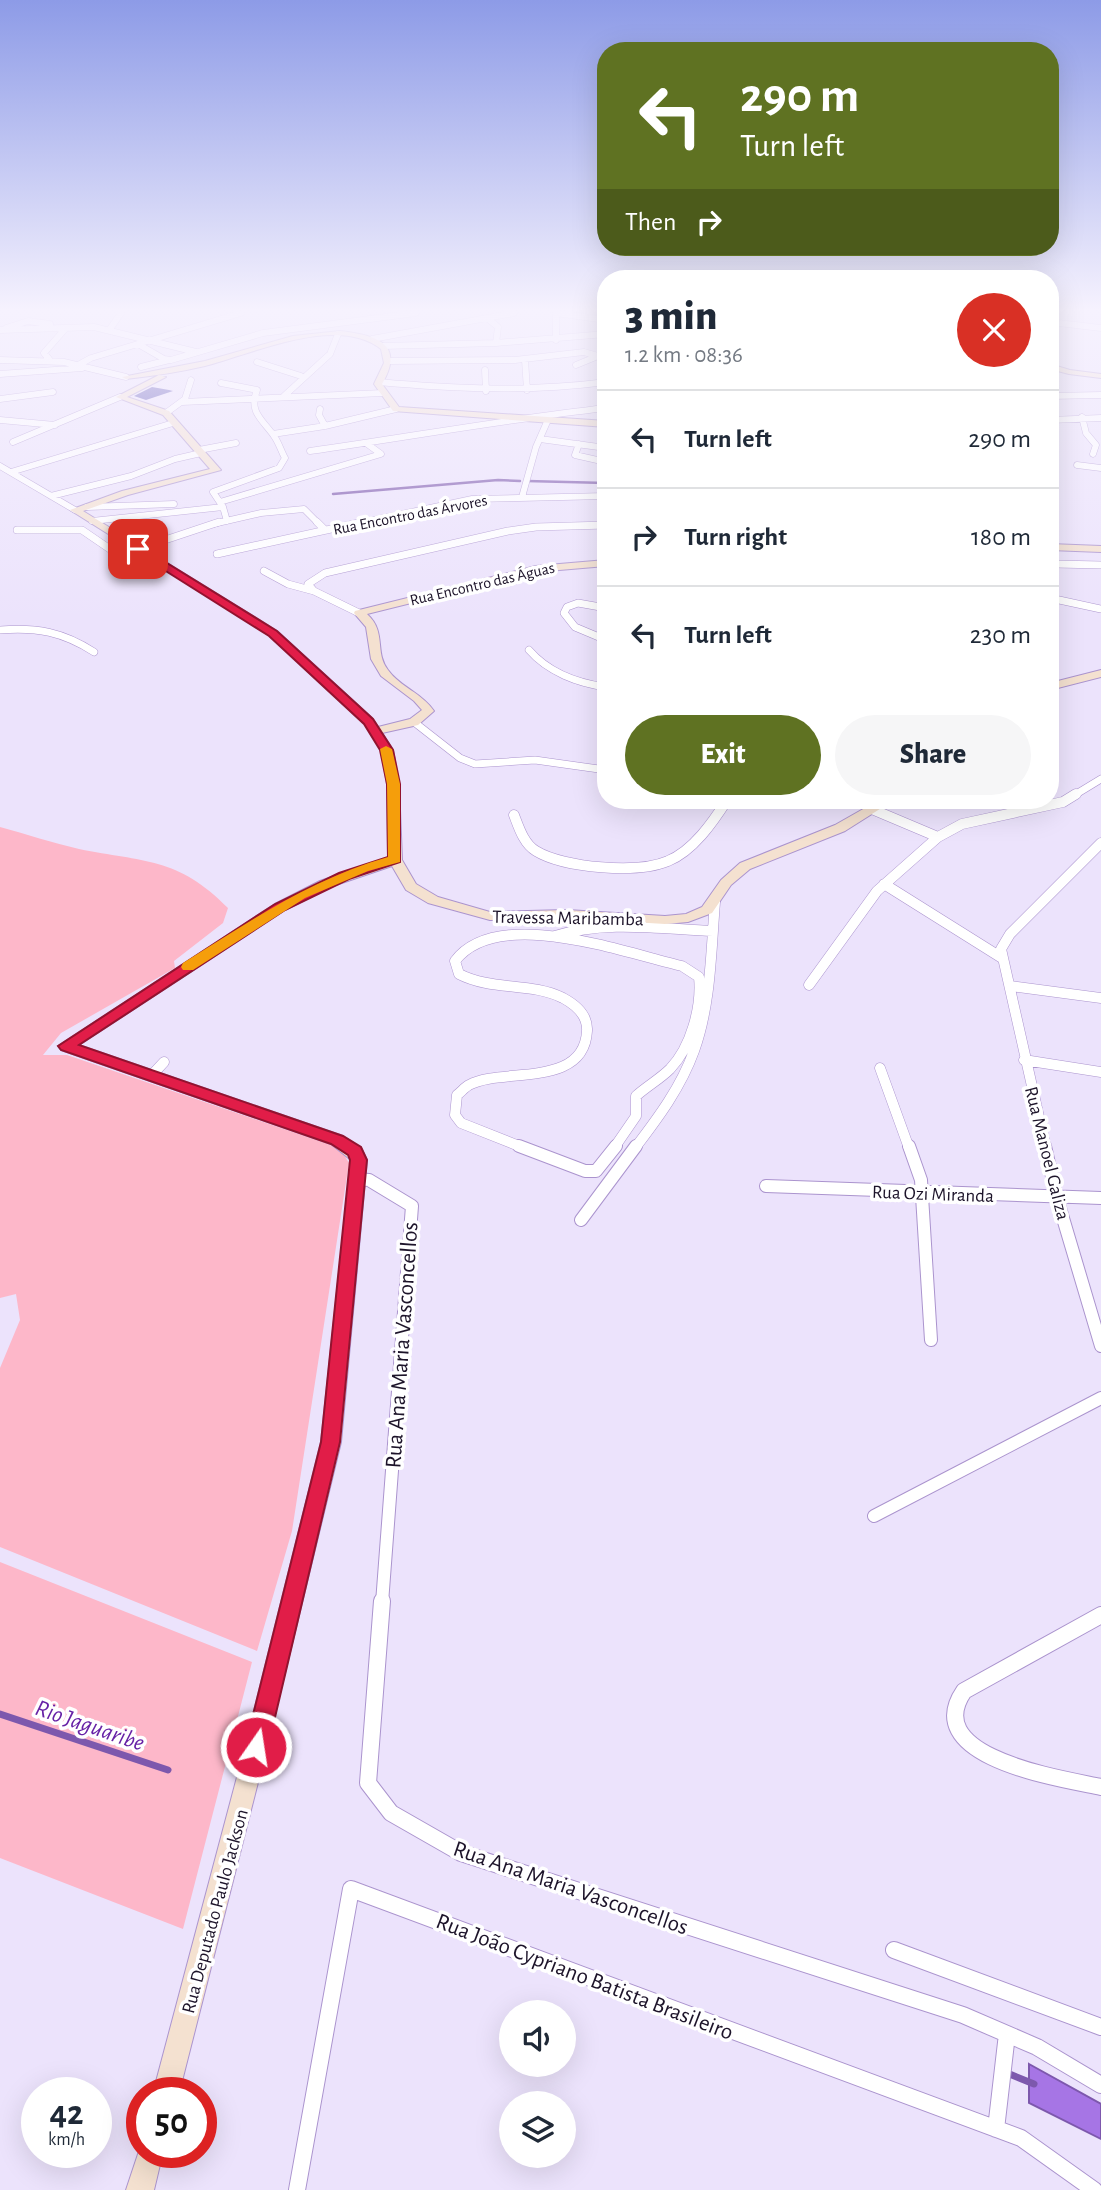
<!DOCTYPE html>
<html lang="en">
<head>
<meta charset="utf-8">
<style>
	body { margin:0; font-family:"Alegreya Sans",sans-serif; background:#f6f6f7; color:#1f2937; height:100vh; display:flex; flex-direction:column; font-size:26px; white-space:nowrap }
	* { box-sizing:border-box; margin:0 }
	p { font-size:23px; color:#747a83 }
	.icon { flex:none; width:38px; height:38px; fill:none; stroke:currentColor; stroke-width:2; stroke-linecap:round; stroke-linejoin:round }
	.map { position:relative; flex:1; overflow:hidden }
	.sheet { position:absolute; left:597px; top:270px; width:462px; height:539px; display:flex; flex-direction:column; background:#fff; border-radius:28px; box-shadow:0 7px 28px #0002 }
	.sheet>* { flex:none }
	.guide { position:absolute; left:597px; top:42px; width:462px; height:214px; border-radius:28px; box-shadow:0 7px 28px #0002; background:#5f7222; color:#fff; overflow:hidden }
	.fabs { position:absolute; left:499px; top:2000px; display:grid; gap:14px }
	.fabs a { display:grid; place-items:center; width:77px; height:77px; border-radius:50%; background:#fff; box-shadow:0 7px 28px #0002; font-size:35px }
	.speed { position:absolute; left:21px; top:2077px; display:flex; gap:14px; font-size:35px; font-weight:700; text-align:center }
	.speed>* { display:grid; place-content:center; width:91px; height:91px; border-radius:50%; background:#fff; box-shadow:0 7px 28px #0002; line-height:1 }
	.speed small { font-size:18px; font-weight:400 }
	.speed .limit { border:10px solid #d22; background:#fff; color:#111 }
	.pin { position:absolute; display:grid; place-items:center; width:60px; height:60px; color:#fff; margin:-30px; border-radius:14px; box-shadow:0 4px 10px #0006 }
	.me { position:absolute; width:77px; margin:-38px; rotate:13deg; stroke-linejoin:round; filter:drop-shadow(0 0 5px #0008) }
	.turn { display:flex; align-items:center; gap:24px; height:147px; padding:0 28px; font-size:32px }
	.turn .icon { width:91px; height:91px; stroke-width:2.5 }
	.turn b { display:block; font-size:49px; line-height:60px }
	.then { display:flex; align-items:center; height:66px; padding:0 28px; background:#0003; gap:14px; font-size:26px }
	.round { display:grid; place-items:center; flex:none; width:74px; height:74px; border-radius:37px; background:#f6f6f7 }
	.headline { display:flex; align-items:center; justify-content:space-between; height:119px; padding:0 28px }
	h1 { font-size:42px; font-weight:800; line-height:52px }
	.action { display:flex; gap:14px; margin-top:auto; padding:14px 28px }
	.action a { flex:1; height:80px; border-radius:42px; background:#5f7222; color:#fff; font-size:28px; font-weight:800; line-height:80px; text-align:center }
	.action a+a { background:#f6f6f7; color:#1f2937 }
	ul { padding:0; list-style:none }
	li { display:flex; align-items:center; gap:21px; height:98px; padding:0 28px; border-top:2px solid #e0e1e3 }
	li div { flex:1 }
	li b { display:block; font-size:26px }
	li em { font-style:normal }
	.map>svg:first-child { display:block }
	.green { fill:#fdb7c9 }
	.water { fill:#a675e5; stroke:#7d58ad; stroke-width:2 }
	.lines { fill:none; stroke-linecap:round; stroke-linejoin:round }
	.stream-far1 { stroke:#7d58ad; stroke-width:2.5 }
	.stream { stroke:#7d58ad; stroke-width:7 }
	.building { fill:#4e43ae }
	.minor-far4-casing { stroke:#ab94ce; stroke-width:7 }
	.minor-far3-casing { stroke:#ab94ce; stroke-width:8 }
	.minor-far2-casing { stroke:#ab94ce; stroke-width:11 }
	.minor-far1-casing { stroke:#ab94ce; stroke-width:14 }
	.minor-casing { stroke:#ab94ce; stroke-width:18 }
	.secondary-casing { stroke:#ab94ce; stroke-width:2 }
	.minor-far4 { stroke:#fff; stroke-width:6 }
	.minor-far3 { stroke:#fff; stroke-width:7 }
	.minor-far2 { stroke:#fff; stroke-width:10 }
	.minor-far1 { stroke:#fff; stroke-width:12 }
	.minor { stroke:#fff; stroke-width:16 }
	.secondary { fill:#f4e1d0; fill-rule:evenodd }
	.route { fill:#e11d48; stroke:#92132f; stroke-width:2 }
	.slow { fill:#f59e0b }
	.labels { text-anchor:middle; stroke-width:7; stroke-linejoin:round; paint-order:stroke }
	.far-street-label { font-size:16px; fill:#1d142a; stroke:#fff }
	.street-label { font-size:19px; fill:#1d142a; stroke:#fff }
	.near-street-label { font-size:23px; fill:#1d142a; stroke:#fff }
	.near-water-label { font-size:24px; font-style:italic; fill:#6722a6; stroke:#fff }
</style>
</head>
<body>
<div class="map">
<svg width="1101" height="2190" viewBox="0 0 1101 2190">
	<rect width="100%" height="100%" fill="#ece3fc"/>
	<path class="green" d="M0 827C26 834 53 843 79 849 143 862 178 857 228 908L223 923 174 961 175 968 61 1033 43 1055H67L340 1148 349 1163 292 1531 257 1651 0 1547V1368L20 1320 16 1294 0 1298Z
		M0 1562 252 1662 183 1929 0 1858Z"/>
	<path class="water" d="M1029 2064 1101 2104V2139L1029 2103Z"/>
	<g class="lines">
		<path class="stream-far1" d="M527 481 606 483
			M333 494 498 480 520 481"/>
		<path class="stream" d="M0 1714 168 1770
			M1007 2073 1034 2084"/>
	</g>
	<path class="building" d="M152 387 169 390 173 391 146 400 134 396Z"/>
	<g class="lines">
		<defs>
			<path id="minor-far4" d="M556 313 606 320
				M556 313V340
				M487 318 498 327 496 343
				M1050 322 1101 328
				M6 328 28 321 50 324
				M110 329 121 313
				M0 330 94 327 196 352
				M372 339 514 313
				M1050 342 1053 343
				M138 344 164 359 171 360 263 333 416 313
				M383 346 496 343 606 334
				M49 359 44 353 65 329
				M0 360 64 362 126 377
				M525 360 527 390
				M389 361 515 360 584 352 598 356
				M257 362 301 376
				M80 364 91 358 241 313
				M576 365 598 356
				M141 367 169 360
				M485 370 486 391
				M0 374 82 368
				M379 382C455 389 530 392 606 382
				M221 383 257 390C248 412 263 420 274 436 279 443 281 451 285 458L279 468 213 492 223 507 227 521
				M284 396 330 354 338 334
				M1050 396 1101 395
				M0 399 53 392
				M182 402 383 393
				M320 409 319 415 325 426
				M166 413 185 399 191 380
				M1082 417 1086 433 1096 445 1093 454
				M0 420 55 425
				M1050 420 1101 418
				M273 434 325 426 396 409
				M540 439 606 448
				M13 442 120 397
				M579 444 575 455 606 462
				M199 450 236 443
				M310 451C409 437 507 419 606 408
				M1077 465 1101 468
				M0 466 75 510
				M11 472 173 423
				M51 496 131 476 175 459 201 453
				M522 497 536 447 547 422
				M220 502 381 454 366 443
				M87 507 174 504
				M92 521 223 507
				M213 524 261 513 304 509 319 524
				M355 524 472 499 606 496"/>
			<path id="minor-far3" d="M317 522 325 530
				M17 530H82L123 558 145 554
				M138 549 219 522
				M217 554 363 522
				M1056 564 1101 565
				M264 571 288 584 314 591 359 613
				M314 591 308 584 325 573 508 531 536 527 606 525
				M1050 598 1101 609
				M606 608 578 603 567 607 564 613 575 627 606 640
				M0 630C37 627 63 632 94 652
				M529 650C548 672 578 683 606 687
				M414 722 460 758 475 764 535 760 606 770
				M1073 796 1101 779"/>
			<path id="minor-far2" d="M874 810 938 837
				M514 815C519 828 524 844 536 851 564 868 638 874 668 861 693 851 713 822 727 800
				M884 884 1002 958
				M555 936C605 920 661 929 713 931
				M809 985 877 891 938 837 962 824 1063 802 1076 794
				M1010 986 1101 998
				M1024 1060 1101 1072
				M880 1068 909 1148
				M151 1076 164 1062
				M524 1148 461 1123 455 1115 457 1095C461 1092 465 1087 469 1085 501 1067 584 1089 587 1031 588 1016 576 1005 563 998 531 982 492 991 459 974L455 961C497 905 625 953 682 966L699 977C702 1007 691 1047 670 1069 660 1079 647 1086 636 1096V1116L614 1148
				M635 1148C658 1118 681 1087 694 1051 711 1004 711 951 715 902
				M1046 1148 1001 949 1010 934 1101 843"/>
			<path id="minor-far1" d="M519 1146 585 1171H596L616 1146
				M909 1146 921 1180 931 1340
				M1045 1146 1057 1198 1101 1346
				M357 1179 369 1180 412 1206 382 1603
				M766 1186 1101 1198
				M581 1220 636 1146
				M874 1516 1101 1398"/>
			<path id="minor" d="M382 1601 368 1783 391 1813 461 1853 963 2015 1037 2047 1101 2085
				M1101 1615 964 1691C918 1758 1064 1779 1101 1787
				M894 1950 1101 2027
				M996 2129 1007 2034
				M297 2190 351 1889 1021 2138 1094 2190"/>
			<path id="secondary" d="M340 331C375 335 406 343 382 384L399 407 606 421V427L393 411 374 384 384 363 381 349C337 314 252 354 205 366 179 372 153 376 126 379L122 377 205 361 293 336Z
				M1050 364 1070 370 1101 374V378L1069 374 1050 369Z
				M159 375 166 377 127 397 169 411 221 470 128 495 83 511 277 631 372 718 378 727 410 719 422 710 414 701 381 676 371 659 366 627 354 613 355 611 536 566 606 560V566L536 572 367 614C387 632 374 652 388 670 400 687 422 693 434 711L418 725 382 733 393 750 399 784 402 860 416 884 438 897 490 912 567 910 665 916 686 914 702 907 721 880 740 863 835 825 879 800H894L845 831 750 869 731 885 712 913 688 922 665 924 567 918 490 920 428 903 406 890 392 866 330 887 285 910 79 1045 343 1136 361 1148 367 1160 341 1442 267 1747 179 2093H153L245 1747 321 1442 351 1160 331 1144 61 1050 58 1046 275 904 320 881 388 858 387 784 381 750 364 723 269 635 70 510 122 491 210 469 163 415 116 397Z
				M1050 544 1101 546V552L1050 550Z
				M1101 670V677L1050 690V683Z
				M142 2142V2152H163L154 2190H126Z"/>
		</defs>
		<use href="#minor-far4" class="minor-far4-casing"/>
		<use href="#minor-far3" class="minor-far3-casing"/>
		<use href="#minor-far2" class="minor-far2-casing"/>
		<use href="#minor-far1" class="minor-far1-casing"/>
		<use href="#minor" class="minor-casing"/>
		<use href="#secondary" class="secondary-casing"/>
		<use href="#minor-far4" class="minor-far4"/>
		<use href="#minor-far3" class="minor-far3"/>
		<use href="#minor-far2" class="minor-far2"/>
		<use href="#minor-far1" class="minor-far1"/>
		<use href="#minor" class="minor"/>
		<use href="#secondary" class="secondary"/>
	</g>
	<linearGradient id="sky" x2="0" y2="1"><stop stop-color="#8d9be7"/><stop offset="0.5" stop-color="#f6f2fe"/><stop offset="1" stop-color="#f6f2fe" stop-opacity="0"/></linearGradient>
	<rect width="1101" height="620" fill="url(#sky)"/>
	<path class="route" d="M134 547H141L277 631 373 719 393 750 400 784V862L349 879 285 910 79 1045 343 1136 361 1147 367 1160 340 1442 268 1747 264 1755 256 1758 248 1755 245 1747 321 1442 350 1160 348 1155 331 1144 61 1050 58 1046 275 904 339 873 388 857 387 784 380 750 364 724 269 636 134 551Z"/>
	<path class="slow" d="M386 746 392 749 400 784V862L368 871 305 898 193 970H183L181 967 183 963C252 920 309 880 388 857L387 784 380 749Z"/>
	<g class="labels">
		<g class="far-street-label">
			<text transform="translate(410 514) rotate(-11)" y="6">Rua Encontro das Árvores</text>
			<text transform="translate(482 583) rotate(-13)" y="6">Rua Encontro das Águas</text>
		</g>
		<g class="street-label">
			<text transform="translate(568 917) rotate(1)" y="7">Travessa Maribamba</text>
			<text transform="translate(1048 1153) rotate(76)" y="7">Rua Manoel Galiza</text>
			<text transform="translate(933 1193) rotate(2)" y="7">Rua Ozi Miranda</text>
			<text transform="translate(214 1911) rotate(-75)" y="7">Rua Deputado Paulo Jackson</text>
		</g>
		<g class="near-street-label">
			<text transform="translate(401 1345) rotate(-86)" y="8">Rua Ana Maria Vasconcellos</text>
			<text transform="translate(571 1887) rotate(19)" y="8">Rua Ana Maria Vasconcellos</text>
			<text transform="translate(585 1976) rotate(21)" y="8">Rua João Cypriano Batista Brasileiro</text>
		</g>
		<g class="near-water-label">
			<text transform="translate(90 1725) rotate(19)" y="8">Rio Jaguaribe</text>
		</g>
	</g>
</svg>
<div class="fabs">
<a><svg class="icon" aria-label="sound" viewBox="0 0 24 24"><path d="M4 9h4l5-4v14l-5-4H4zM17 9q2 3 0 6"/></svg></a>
<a><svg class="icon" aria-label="layers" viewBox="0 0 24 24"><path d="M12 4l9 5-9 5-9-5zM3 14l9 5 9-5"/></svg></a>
</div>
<div class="speed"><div>42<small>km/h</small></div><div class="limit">50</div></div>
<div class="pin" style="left:138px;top:549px;background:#d93025"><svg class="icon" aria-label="arrive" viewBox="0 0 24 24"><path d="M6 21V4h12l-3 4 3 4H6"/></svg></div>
<svg class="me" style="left:256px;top:1747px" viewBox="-20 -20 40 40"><circle r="17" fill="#e11d48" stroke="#fff" stroke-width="3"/><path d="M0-11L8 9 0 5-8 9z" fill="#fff"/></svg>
<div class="guide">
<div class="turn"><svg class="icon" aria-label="left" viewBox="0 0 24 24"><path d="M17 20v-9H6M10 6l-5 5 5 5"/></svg><div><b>290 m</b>Turn left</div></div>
<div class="then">Then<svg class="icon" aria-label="right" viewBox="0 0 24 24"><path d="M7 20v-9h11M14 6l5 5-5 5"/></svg></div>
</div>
<section class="sheet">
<div class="headline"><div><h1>3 min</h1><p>1.2 km · 08:36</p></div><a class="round" style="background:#d93025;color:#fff"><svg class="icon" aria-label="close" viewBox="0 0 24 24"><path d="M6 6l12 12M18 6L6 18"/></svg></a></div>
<ul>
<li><svg class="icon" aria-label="left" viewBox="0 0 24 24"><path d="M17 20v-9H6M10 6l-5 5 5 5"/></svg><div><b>Turn left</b></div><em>290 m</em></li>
<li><svg class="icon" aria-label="right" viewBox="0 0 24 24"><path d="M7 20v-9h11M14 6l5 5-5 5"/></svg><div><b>Turn right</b></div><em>180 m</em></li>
<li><svg class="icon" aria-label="left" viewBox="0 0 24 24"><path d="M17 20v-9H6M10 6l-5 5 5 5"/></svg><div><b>Turn left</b></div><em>230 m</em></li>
</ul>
<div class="action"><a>Exit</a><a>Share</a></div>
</section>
</div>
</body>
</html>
